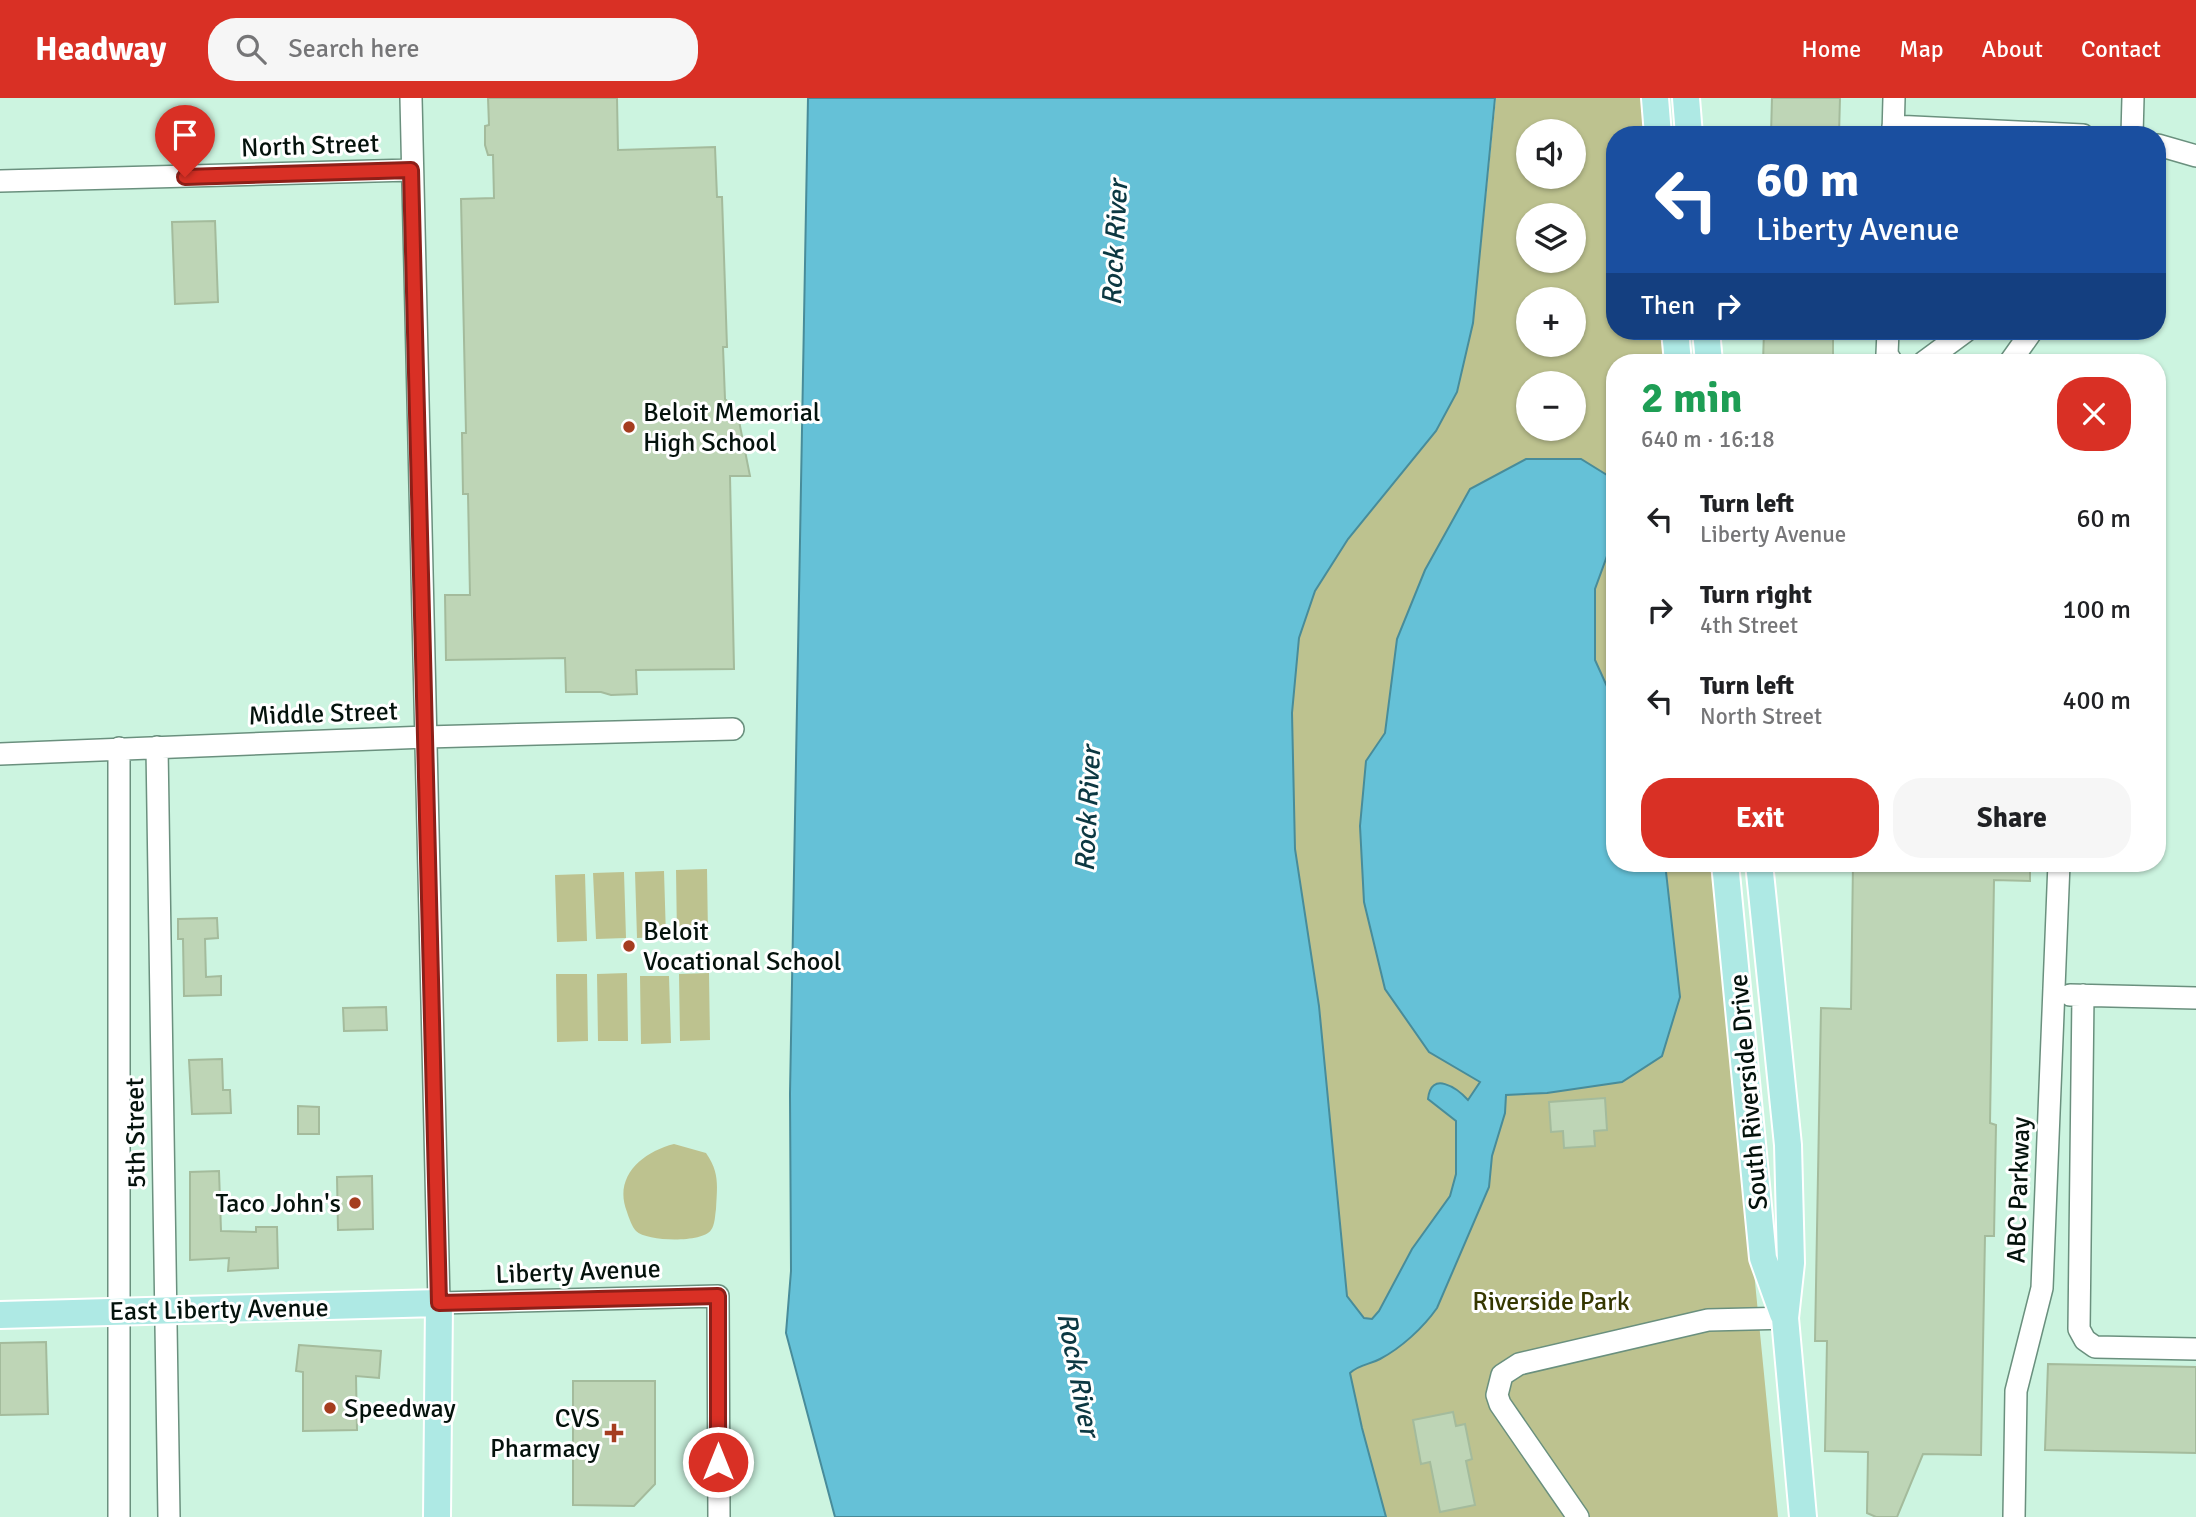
<!DOCTYPE html>
<html lang="en">
<head>
<meta charset="utf-8">
<style>
	body { margin:0; font-family:Signika,sans-serif; background:#f6f6f6; color:#202124; height:100vh; display:flex; flex-direction:column; font-size:26px; white-space:nowrap }
	* { box-sizing:border-box; margin:0 }
	p { font-size:23px; color:#757577 }
	.icon { flex:none; width:38px; height:38px; fill:none; stroke:currentColor; stroke-width:2; stroke-linecap:round; stroke-linejoin:round }
	.map { position:relative; flex:1; overflow:hidden }
	.side { position:absolute; left:1606px; top:256px; width:560px; height:518px; display:flex; flex-direction:column; background:#fff; border-radius:28px; box-shadow:0 2px 5px #0004 }
	.side>* { flex:none }
	.banner { position:absolute; left:1606px; top:28px; width:560px; height:214px; border-radius:28px; box-shadow:0 2px 5px #0004; background:#1a4fa0; color:#fff; overflow:hidden }
	.buttons { position:absolute; left:1516px; top:21px; display:grid; gap:14px }
	.buttons a { display:grid; place-items:center; width:70px; height:70px; border-radius:50%; background:#fff; box-shadow:0 2px 5px #0004; font-size:35px }
	.pin { position:absolute; display:grid; place-items:center; width:60px; height:60px; color:#fff; margin:-72px -30px; border-radius:50% 50% 50% 0; rotate:-45deg; box-shadow:0 0 7px #0007 }
	.pin .icon { rotate:45deg }
	.me { position:absolute; width:77px; margin:-38px; rotate:0deg; stroke-linejoin:round; filter:drop-shadow(0 0 5px #0008) }
	.turn { display:flex; align-items:center; gap:24px; height:147px; padding:0 35px; font-size:32px }
	.turn .icon { width:91px; height:91px; stroke-width:2.5 }
	.turn b { display:block; font-size:49px; line-height:60px }
	.then { display:flex; align-items:center; height:66px; padding:0 35px; background:#0003; gap:14px; font-size:26px }
	.round { display:grid; place-items:center; flex:none; width:74px; height:74px; border-radius:28px; background:#f6f6f6 }
	.head { display:flex; align-items:center; justify-content:space-between; height:119px; padding:0 35px }
	h1 { font-size:42px; font-weight:800; line-height:52px; color:#1e9e55 }
	.action { display:flex; gap:14px; margin-top:auto; padding:14px 35px }
	.action a { flex:1; height:80px; border-radius:28px; background:#d93025; color:#fff; font-size:28px; font-weight:800; line-height:80px; text-align:center }
	.action a+a { background:#f6f6f6; color:#202124 }
	ul { padding:0; list-style:none }
	li { display:flex; align-items:center; gap:21px; height:91px; padding:0 35px }
	li div { flex:1 }
	li b { display:block; font-size:26px }
	li em { font-style:normal }
	header { display:flex; align-items:center; gap:42px; box-sizing:border-box; height:98px; padding:0 35px; background:#d93025; color:#fff }
	header strong { font-size:33px }
	nav { display:flex; gap:38px; margin-inline-start:auto; font-size:24px }
	.search { width:490px; height:63px; background:#f6f6f6; display:flex; align-items:center; gap:18px; box-sizing:border-box; padding:0 24px; border-radius:28px; color:#757577; font-size:26px }
	.map>svg:first-child { display:block }
	.green { fill:#bdc28f; fill-rule:evenodd }
	.water { fill:#65c1d7; stroke:#488c9a; stroke-width:2 }
	.building { fill:#bed5b6; stroke:#a4bb9c; stroke-width:2 }
	.lines { fill:none; stroke-linecap:round; stroke-linejoin:round }
	.minor-casing { stroke:#6a907e; stroke-width:24 }
	.major-casing { stroke:#fff; stroke-width:30 }
	.minor { stroke:#fff; stroke-width:21 }
	.major { stroke:#aee9e4; stroke-width:26 }
	.route-casing { stroke:#8d1f18; stroke-width:18 }
	.route { stroke:#d93025; stroke-width:12 }
	.poi-dot { fill:#a53d1f; stroke:#fff; stroke-width:2.5 }
	.labels { text-anchor:middle; stroke-width:6; stroke-linejoin:round; paint-order:stroke }
	.street-label { font-size:26px; fill:#04120c; stroke:#fff }
	.poi-label { font-size:26px; fill:#04120c; stroke:#fff; text-anchor:start }
	.park-label { font-size:26px; fill:#353700; stroke:#fff }
	.water-label { font-size:28px; font-style:italic; fill:#0c3842; stroke:#fff }
</style>
</head>
<body>
<header>
<strong>Headway</strong>
<div class="search"><svg class="icon" aria-label="search" viewBox="0 0 24 24"><circle cx="10" cy="10" r="6"/><path d="M15 15l6 6"/></svg>Search here</div>
<nav><a>Home</a><a>Map</a><a>About</a><a>Contact</a></nav>
</header>
<div class="map">
<svg width="2196" height="1419" viewBox="0 0 2196 1419">
	<rect width="100%" height="100%" fill="#ccf4e0"/>
	<path class="green" d="M1496 0H1644L1647 37H1615V233H1664L1666 264H1615V765H1714L1778 1419H1386L1361 1330 1350 1275 1347 1199 1319 908 1295 751 1292 615 1299 540 1315 493 1348 441 1473 225ZM1528 33H1573V79H1528ZM1528 117H1573V163H1528ZM1528 201H1573V247H1528ZM1528 285H1573V331H1528Z
		M707 771 708 838 677 839 676 772Z
		M664 773 666 839 637 840 635 774Z
		M624 774 626 840 596 841 593 775Z
		M585 776 587 843 557 844 555 777Z
		M627 875 628 943H598L597 876Z
		M709 875 710 942 680 943 679 876Z
		M556 876H587L588 943 557 944Z
		M640 878H669L671 945 641 946Z
		M674 1046 706 1055C720 1075 717 1088 716 1111 715 1117 715 1127 711 1132 703 1145 647 1144 636 1133 632 1129 629 1120 627 1114 613 1079 642 1054 674 1046Z"/>
	<path class="water" d="M808 0H1495L1473 225 1457 294 1436 333 1348 441 1315 493 1299 540 1292 615 1295 751 1319 908 1347 1198 1364 1220 1372 1221 1379 1213 1412 1151 1450 1098 1456 1076V1023L1428 1001C1431 972 1457 990 1468 1002L1480 984 1429 954 1385 891 1364 804 1360 728 1366 663 1385 635 1397 541 1425 472 1470 391 1526 361H1581L1615 382V436L1595 491V562L1615 606V765H1665L1680 899 1662 958 1622 984 1547 995 1506 997 1505 1015 1492 1058 1489 1089 1437 1210C1423 1230 1401 1250 1380 1261 1369 1267 1360 1266 1350 1275L1362 1330 1386 1419H835L786 1235 791 1173 790 996Z"/>
	<path class="building" d="M488 0H617L618 52 715 49 717 99H722L727 249H723L725 301 737 313 750 378H730L734 571 636 572 637 596 611 597 601 594H566L565 560 446 562 445 497H470L468 396H463L462 335H466L461 101 494 100 493 57H488L485 47V28L489 27Z
		M1772 0H1840L1839 37H1771Z
		M215 123 218 204 175 206 172 124Z
		M1764 233H1833V264H1763Z
		M1853 765H2030V783L1994 782 1990 1025 1996 1027 1994 1138H1985L1981 1357 1923 1356 1897 1419H1876L1867 1415 1868 1354 1825 1353 1827 1243H1815L1821 910 1851 911Z
		M217 820 218 840 205 841 206 879 221 878V897L184 898 183 841H178V821Z
		M386 909 387 932 344 933 343 910Z
		M222 961 223 992H230L231 1015 192 1016 189 962Z
		M1605 1000 1607 1032 1594 1033 1595 1048 1564 1050 1563 1033 1551 1034 1549 1004Z
		M298 1008 319 1009V1036H298Z
		M219 1073 221 1133 256 1134V1129H277L278 1170 228 1173 229 1160 190 1162V1074Z
		M372 1078 373 1131 338 1132 337 1079Z
		M46 1244 48 1316 0 1317V1245Z
		M299 1247 381 1253 379 1280 356 1278 357 1332 303 1333V1274L296 1273Z
		M2048 1266 2196 1269V1355L2045 1352Z
		M573 1283H655V1386L634 1408 573 1407Z
		M1453 1314 1456 1328 1465 1326 1472 1361 1466 1363 1475 1407 1440 1414 1430 1364 1421 1366 1413 1322Z"/>
	<g class="lines">
		<defs>
			<path id="minor" d="M411 0 439 1205 718 1198 719 1419
				M1893 28 2083 37
				M1893 37 1894 0
				M2132 37 2133 0
				M2158 47 2196 58
				M0 83 411 72
				M1888 233 1887 256 1892 264
				M1924 264 1966 233
				M2010 264 2032 233
				M157 649 169 1419
				M119 650V1419
				M0 656 426 639 733 631
				M2070 897 2196 900
				M2083 897 2079 1231 2085 1242 2095 1249 2196 1251
				M1578 1419 1500 1306 1497 1297 1502 1277 1519 1266 1708 1222 1785 1220
				M2014 1419 2016 1293 2042 1190 2059 765"/>
			<path id="major" d="M1655 0 1658 37
				M1686 0 1689 37
				M1675 233 1678 264
				M1706 233 1709 264
				M1725 765 1763 1160 1783 1216
				M1759 765 1788 1047 1791 1165 1785 1220 1803 1419
				M0 1217 439 1205 437 1419"/>
		</defs>
		<use href="#minor" class="minor-casing"/>
		<use href="#major" class="major-casing"/>
		<use href="#minor" class="minor"/>
		<use href="#major" class="major"/>
	</g>
	<g class="lines">
		<defs>
			<path id="route" d="M185 79 411 72 439 1205 718 1198V1364"/>
		</defs>
		<use href="#route" class="route-casing"/>
		<use href="#route" class="route"/>
	</g>
	<g class="poi-dot">
		<circle cx="629" cy="329" r="7"/>
		<circle cx="629" cy="848" r="7"/>
		<circle cx="355" cy="1105" r="7"/>
		<circle cx="330" cy="1310" r="7"/>
		<path d="M610.5 1324.5h7v7h7v7h-7v7h-7v-7h-7v-7h7z"/>
	</g>
	<g class="labels">
		<g class="street-label">
			<text transform="translate(310 47) rotate(-2)" y="9">North Street</text>
			<text transform="translate(323 615) rotate(-2)" y="9">Middle Street</text>
			<text transform="translate(1748 994) rotate(-95)" y="9">South Riverside Drive</text>
			<text transform="translate(135 1035) rotate(-91)" y="9">5th Street</text>
			<text transform="translate(2018 1092) rotate(-88)" y="9">ABC Parkway</text>
			<text transform="translate(578 1173) rotate(-2)" y="9">Liberty Avenue</text>
			<text transform="translate(219 1211) rotate(-1)" y="9">East Liberty Avenue</text>
		</g>
		<g class="poi-label">
			<text x="643" y="323">Beloit Memorial<tspan x="643" dy="30">High School</tspan></text>
			<text x="643" y="842">Beloit<tspan x="643" dy="30">Vocational School</tspan></text>
			<text x="341" y="1114" text-anchor="end">Taco John's</text>
			<text x="344" y="1319">Speedway</text>
			<text x="600" y="1329" text-anchor="end">CVS<tspan x="600" dy="30">Pharmacy</tspan></text>
		</g>
		<g class="park-label">
			<text x="1551" y="1212">Riverside Park</text>
		</g>
		<g class="water-label">
			<text transform="translate(1114 145) rotate(-87)" y="10">Rock River</text>
			<text transform="translate(1087 711) rotate(-87)" y="10">Rock River</text>
			<text transform="translate(1079 1276) rotate(79)" y="10">Rock River</text>
		</g>
	</g>
</svg>
<div class="buttons">
<a><svg class="icon" aria-label="sound" viewBox="0 0 24 24"><path d="M4 9h4l5-4v14l-5-4H4zM17 9q2 3 0 6"/></svg></a>
<a><svg class="icon" aria-label="layers" viewBox="0 0 24 24"><path d="M12 4l9 5-9 5-9-5zM3 14l9 5 9-5"/></svg></a>
<a>+</a>
<a>−</a>
</div>
<div class="pin" style="left:185px;top:79px;background:#d93025"><svg class="icon" aria-label="arrive" viewBox="0 0 24 24"><path d="M6 21V4h12l-3 4 3 4H6"/></svg></div>
<svg class="me" style="left:718px;top:1364px" viewBox="-20 -20 40 40"><circle r="17" fill="#d93025" stroke="#fff" stroke-width="3"/><path d="M0-11L8 9 0 5-8 9z" fill="#fff"/></svg>
<div class="banner">
<div class="turn"><svg class="icon" aria-label="left" viewBox="0 0 24 24"><path d="M17 20v-9H6M10 6l-5 5 5 5"/></svg><div><b>60 m</b>Liberty Avenue</div></div>
<div class="then">Then<svg class="icon" aria-label="right" viewBox="0 0 24 24"><path d="M7 20v-9h11M14 6l5 5-5 5"/></svg></div>
</div>
<section class="side">
<div class="head"><div><h1>2 min</h1><p>640 m · 16:18</p></div><a class="round" style="background:#d93025;color:#fff"><svg class="icon" aria-label="close" viewBox="0 0 24 24"><path d="M6 6l12 12M18 6L6 18"/></svg></a></div>
<ul>
<li><svg class="icon" aria-label="left" viewBox="0 0 24 24"><path d="M17 20v-9H6M10 6l-5 5 5 5"/></svg><div><b>Turn left</b><p>Liberty Avenue</p></div><em>60 m</em></li>
<li><svg class="icon" aria-label="right" viewBox="0 0 24 24"><path d="M7 20v-9h11M14 6l5 5-5 5"/></svg><div><b>Turn right</b><p>4th Street</p></div><em>100 m</em></li>
<li><svg class="icon" aria-label="left" viewBox="0 0 24 24"><path d="M17 20v-9H6M10 6l-5 5 5 5"/></svg><div><b>Turn left</b><p>North Street</p></div><em>400 m</em></li>
</ul>
<div class="action"><a>Exit</a><a>Share</a></div>
</section>
</div>
</body>
</html>
